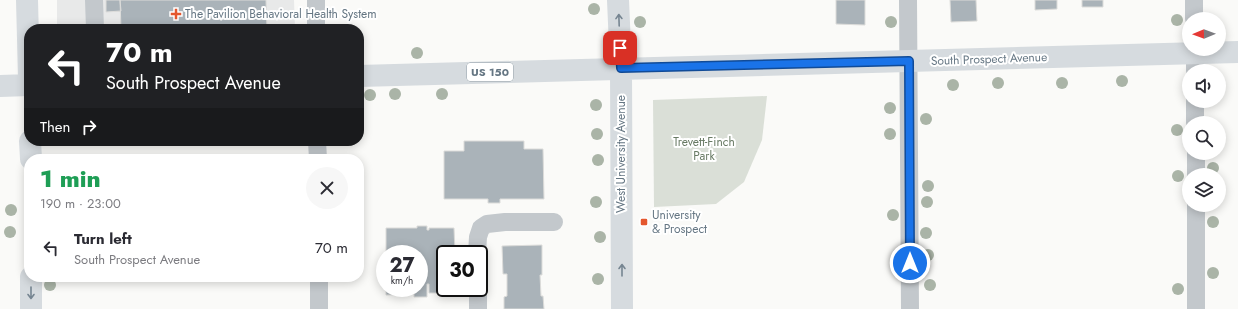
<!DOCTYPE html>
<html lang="en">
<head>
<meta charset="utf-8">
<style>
	body { margin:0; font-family:Jost,sans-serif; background:#f7f7f7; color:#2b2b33; height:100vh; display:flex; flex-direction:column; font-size:15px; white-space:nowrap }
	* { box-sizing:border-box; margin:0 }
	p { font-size:13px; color:#7c7c81 }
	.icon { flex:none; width:22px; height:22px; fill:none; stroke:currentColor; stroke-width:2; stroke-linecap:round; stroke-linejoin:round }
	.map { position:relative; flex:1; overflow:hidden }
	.panel { position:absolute; left:24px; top:154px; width:340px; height:128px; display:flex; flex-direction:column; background:#fff; border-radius:16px; box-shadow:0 2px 10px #0003 }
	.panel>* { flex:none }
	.hud { position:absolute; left:24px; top:24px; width:340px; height:122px; border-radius:16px; box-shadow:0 2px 10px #0003; background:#202124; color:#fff; overflow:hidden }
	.needle { width:26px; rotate:269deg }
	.controls { position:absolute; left:1182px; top:12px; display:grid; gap:8px }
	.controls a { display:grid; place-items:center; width:44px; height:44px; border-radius:50%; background:#fff; box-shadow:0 2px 10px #0003; font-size:20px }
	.speed { position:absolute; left:376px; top:245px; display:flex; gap:8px; font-size:20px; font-weight:700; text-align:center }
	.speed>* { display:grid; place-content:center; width:52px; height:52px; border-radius:50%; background:#fff; box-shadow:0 2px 10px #0003; line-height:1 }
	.speed small { font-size:10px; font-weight:400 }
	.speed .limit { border:2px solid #111; border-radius:6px; background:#fff; color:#111 }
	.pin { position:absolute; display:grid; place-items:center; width:34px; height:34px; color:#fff; margin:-17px; border-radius:8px; box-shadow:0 2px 6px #0006 }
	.me { position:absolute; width:44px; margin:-22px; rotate:0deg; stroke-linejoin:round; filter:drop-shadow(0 0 3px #0008) }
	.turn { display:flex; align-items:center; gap:14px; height:84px; padding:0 16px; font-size:18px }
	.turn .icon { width:52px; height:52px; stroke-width:2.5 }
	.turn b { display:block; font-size:28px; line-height:34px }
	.then { display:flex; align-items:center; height:38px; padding:0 16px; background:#0003; gap:8px; font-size:15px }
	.round { display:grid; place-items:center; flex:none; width:42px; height:42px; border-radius:21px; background:#f7f7f7 }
	.overview { display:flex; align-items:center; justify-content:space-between; height:68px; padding:0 16px }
	h1 { font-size:24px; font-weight:800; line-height:30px; color:#1e9e55 }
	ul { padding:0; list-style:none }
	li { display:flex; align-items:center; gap:12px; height:52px; padding:0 16px }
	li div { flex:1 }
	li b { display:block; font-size:15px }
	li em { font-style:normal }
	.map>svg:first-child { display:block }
	.built { fill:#e8e9e9 }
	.green { fill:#dadfd7 }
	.building { fill:#aab3b9; stroke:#dcdcda }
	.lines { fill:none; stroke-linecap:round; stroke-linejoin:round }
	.minor { stroke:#c3c8cc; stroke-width:18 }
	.major { stroke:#d6dbdf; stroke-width:22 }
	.tree { fill:#aab4a7 }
	.oneway { stroke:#768591 }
	.route-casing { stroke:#114b97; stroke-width:10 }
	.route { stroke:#1a73e8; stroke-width:7 }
	.poi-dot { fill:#e4572e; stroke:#fff; stroke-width:1.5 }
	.labels { text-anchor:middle; stroke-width:4; stroke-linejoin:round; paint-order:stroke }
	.shield { fill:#fff; stroke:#939fa8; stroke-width:1 }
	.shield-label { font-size:11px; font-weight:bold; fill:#657683 }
	.poi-label { font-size:12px; fill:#657683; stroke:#fff; text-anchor:start }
	.street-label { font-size:12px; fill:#657683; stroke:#fff }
	.park-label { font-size:12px; fill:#687a64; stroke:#fff }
</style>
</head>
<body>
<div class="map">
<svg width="1238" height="309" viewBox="0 0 1238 309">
	<rect width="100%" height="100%" fill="#fafaf8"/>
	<path class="built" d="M57 0H294L295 29H57Z"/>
	<path class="green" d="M767 96 762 140 744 182 716 204 654 207 653 100Z"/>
	<path class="building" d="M106 0H120L121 11 106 12Z
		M120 0H266L267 29H121Z
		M836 0H865V25L836 24Z
		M950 0H976L977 21 951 22Z
		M1035 0H1057V9L1035 10Z
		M1082 0H1103V7H1082Z
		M464 141H524V149H543L544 199H500V203H488V199H444V151H464Z
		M417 226H427V230H429V228H454L455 254H445V288H455V293H429V284H427V297H414V294L386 295V288H419V254H386V228H417Z
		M542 245V275H540L541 296H543L544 309H504V297L507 296V274H503L502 246Z"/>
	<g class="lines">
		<path class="minor" d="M94 0 95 29
			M316 0V29
			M908 0 910 309
			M1194 0V19
			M1195 49V71
			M1195 101V123
			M317 141 318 159
			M1196 153V175
			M1196 205V309
			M477 254 478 237 481 228 487 224 505 222H554
			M319 277V309
			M478 288V309"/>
		<path class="major" d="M27 0 29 78
			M618 0 621 69 622 309
			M359 76 1238 52
			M0 86 29 85
			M30 141 31 159
			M31 309V277"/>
	</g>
	<g class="tree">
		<circle cx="594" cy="9" r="6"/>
		<circle cx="1177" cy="20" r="6"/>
		<circle cx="640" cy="22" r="6"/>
		<circle cx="891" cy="22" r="6"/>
		<circle cx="417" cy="53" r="6"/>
		<circle cx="1122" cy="81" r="6"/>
		<circle cx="998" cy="83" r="6"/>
		<circle cx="1062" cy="83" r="6"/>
		<circle cx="953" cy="85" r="6"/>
		<circle cx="395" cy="94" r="6"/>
		<circle cx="442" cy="94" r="6"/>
		<circle cx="370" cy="95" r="6"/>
		<circle cx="596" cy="105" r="6"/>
		<circle cx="890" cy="108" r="6"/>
		<circle cx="926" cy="119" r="6"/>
		<circle cx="1177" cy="130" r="6"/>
		<circle cx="597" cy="134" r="6"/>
		<circle cx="890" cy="134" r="6"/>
		<circle cx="598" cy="160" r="6"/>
		<circle cx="1213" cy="168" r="6"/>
		<circle cx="1178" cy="176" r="6"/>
		<circle cx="928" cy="186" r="6"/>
		<circle cx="596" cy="202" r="6"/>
		<circle cx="927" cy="202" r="6"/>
		<circle cx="11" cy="210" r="6"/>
		<circle cx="893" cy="215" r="6"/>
		<circle cx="1213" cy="222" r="6"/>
		<circle cx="10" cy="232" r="6"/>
		<circle cx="926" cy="233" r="6"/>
		<circle cx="600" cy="237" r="6"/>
		<circle cx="928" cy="255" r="6"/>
		<circle cx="1213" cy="273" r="6"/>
		<circle cx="598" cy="279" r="6"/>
		<circle cx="50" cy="285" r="6"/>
		<circle cx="930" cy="285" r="6"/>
		<circle cx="1178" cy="289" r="6"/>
	</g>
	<defs><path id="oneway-shaft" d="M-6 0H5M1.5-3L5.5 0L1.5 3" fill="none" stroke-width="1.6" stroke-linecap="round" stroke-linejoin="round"/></defs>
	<g class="oneway">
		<use href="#oneway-shaft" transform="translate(619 20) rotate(-92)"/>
		<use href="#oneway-shaft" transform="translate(622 270) rotate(-90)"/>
		<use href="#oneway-shaft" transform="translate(31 293) rotate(90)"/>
	</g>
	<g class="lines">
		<defs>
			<path id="route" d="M620 48 621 68 909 61 910 263"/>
		</defs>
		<use href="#route" class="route-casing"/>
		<use href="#route" class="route"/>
	</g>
	<g class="poi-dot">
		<path d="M174 8h4v4h4v4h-4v4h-4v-4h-4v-4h4z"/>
		<rect x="640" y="218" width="8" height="8" rx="2"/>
	</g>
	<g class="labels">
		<rect class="shield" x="467" y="63" width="46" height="18" rx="3"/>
		<g class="shield-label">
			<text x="490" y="76">US 150</text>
		</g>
		<g class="poi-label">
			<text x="185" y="18">The Pavilion Behavioral Health System</text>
			<text x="652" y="219">University<tspan x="652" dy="14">&amp; Prospect</tspan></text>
		</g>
		<g class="street-label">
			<text transform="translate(989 59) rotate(-2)" y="4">South Prospect Avenue</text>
			<text transform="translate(621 154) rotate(-90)" y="4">West University Avenue</text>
		</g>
		<g class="park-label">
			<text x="704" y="146">Trevett-Finch<tspan x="704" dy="14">Park</tspan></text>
		</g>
	</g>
</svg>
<div class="controls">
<a><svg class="needle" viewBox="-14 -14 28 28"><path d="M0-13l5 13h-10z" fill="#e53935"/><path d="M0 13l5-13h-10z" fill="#7c7c81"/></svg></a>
<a><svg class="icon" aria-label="sound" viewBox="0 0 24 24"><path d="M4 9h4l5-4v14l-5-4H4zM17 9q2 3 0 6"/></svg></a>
<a><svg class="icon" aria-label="search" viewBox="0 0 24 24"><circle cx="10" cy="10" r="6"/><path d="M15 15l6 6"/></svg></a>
<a><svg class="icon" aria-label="layers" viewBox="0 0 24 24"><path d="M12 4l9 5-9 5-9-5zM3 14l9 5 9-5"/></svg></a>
</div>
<div class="speed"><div>27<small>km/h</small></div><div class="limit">30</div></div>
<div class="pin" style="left:620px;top:48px;background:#d93025"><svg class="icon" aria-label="arrive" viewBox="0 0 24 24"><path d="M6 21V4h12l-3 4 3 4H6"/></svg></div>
<svg class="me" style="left:910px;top:263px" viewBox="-20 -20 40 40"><circle r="17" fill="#1a73e8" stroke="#fff" stroke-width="3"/><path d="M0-11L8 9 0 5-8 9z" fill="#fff"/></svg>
<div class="hud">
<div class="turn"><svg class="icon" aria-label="left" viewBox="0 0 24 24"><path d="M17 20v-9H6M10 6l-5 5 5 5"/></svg><div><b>70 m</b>South Prospect Avenue</div></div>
<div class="then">Then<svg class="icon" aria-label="right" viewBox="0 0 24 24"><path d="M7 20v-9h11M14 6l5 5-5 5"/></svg></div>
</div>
<section class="panel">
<div class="overview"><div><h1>1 min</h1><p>190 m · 23:00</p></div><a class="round"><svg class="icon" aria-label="close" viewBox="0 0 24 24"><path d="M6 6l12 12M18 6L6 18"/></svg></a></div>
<ul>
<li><svg class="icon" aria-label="left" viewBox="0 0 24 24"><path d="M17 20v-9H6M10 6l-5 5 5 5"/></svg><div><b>Turn left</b><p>South Prospect Avenue</p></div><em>70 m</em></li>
</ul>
</section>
</div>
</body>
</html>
